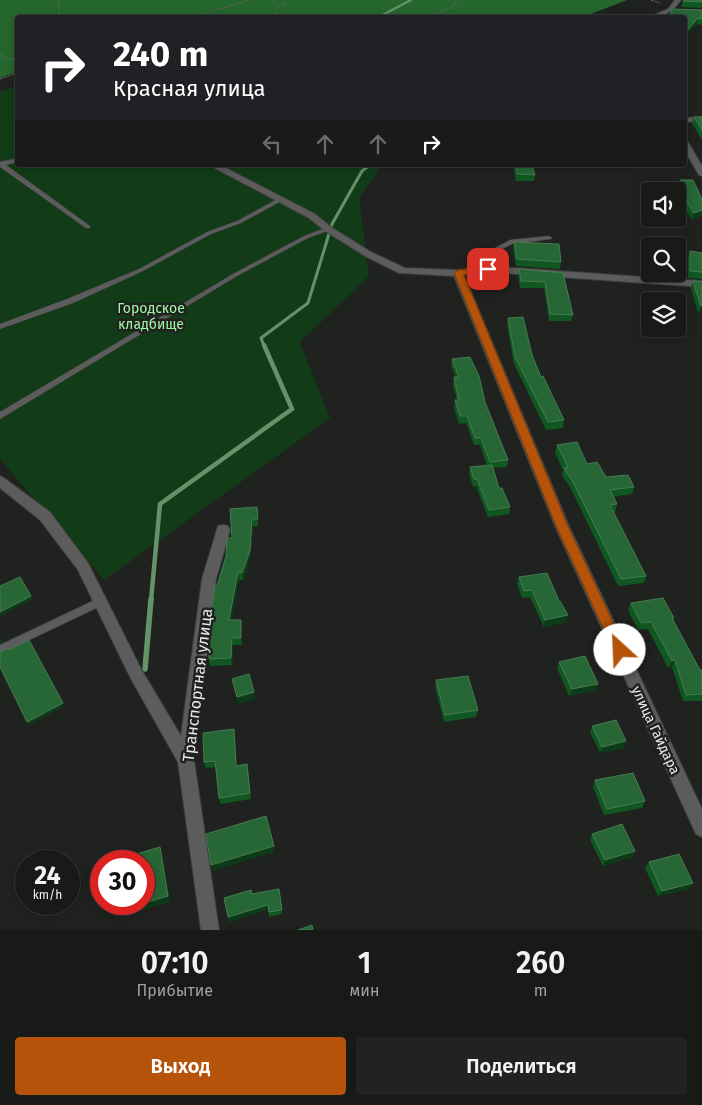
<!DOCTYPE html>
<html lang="ru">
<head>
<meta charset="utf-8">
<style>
	body { margin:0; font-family:"Fira Sans",sans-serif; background:#212321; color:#f1f3f6; height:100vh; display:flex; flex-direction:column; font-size:19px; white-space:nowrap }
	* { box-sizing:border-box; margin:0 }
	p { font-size:16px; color:#9fa1a2 }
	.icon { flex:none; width:28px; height:28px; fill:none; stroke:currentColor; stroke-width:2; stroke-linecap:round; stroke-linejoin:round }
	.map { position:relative; height:930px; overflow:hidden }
	.panel { display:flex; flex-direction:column; background:#181a18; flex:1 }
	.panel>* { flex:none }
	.hud { position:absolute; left:15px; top:15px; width:672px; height:152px; border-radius:5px; box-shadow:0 2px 12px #0003,0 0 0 1px #363837; background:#202124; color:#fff; overflow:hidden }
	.fabs { position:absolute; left:641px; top:182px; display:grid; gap:10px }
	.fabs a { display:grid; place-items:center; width:45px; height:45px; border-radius:5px; background:#181a18; box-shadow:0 2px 12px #0003,0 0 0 1px #363837; font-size:25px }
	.speed { position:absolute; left:15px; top:850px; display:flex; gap:10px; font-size:25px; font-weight:700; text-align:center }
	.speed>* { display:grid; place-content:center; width:65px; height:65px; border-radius:50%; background:#181a18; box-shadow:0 2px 12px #0003,0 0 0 1px #363837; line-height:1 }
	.speed small { font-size:12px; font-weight:400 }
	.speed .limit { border:8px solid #d22; background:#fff; color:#111 }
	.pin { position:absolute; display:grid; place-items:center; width:42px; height:42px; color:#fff; margin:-21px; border-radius:10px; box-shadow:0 2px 8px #0006 }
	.me { position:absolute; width:55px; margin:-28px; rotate:335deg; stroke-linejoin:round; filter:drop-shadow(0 0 4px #0008) }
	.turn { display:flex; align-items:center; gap:18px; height:105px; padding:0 15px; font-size:22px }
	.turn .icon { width:65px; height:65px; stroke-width:2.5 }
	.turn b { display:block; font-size:35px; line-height:42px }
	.lanes { display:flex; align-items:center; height:48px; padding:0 15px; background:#0003; justify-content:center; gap:25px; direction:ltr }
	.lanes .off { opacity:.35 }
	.eta { display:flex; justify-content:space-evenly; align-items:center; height:85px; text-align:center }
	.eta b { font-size:30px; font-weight:600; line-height:35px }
	.cta { display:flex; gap:10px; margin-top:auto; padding:10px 15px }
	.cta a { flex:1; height:58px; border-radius:5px; background:#b45309; color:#fff; font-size:20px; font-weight:600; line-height:58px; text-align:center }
	.cta a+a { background:#212321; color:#f1f3f6 }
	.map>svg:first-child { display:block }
	.green { fill:#113c17 }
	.forest { fill:#25672d }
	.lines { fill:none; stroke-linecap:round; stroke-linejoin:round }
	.stream-far3 { stroke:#649269; stroke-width:2.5 }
	.stream-far2 { stroke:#649269; stroke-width:3 }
	.stream-far1 { stroke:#649269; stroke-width:4.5 }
	.stream { stroke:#649269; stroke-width:5.5 }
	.service-casing { stroke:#3c3e3c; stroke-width:1 }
	.minor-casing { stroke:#3c3e3c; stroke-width:2 }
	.path { stroke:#606160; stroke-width:1; stroke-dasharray:3 1; stroke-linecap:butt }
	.service { fill:#5b5c5b; fill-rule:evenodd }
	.minor { fill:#5b5c5b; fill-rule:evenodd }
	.wall { fill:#105721 }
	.shaded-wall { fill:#0d3b18 }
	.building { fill:#276736; stroke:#467b52 }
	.route { fill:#b45309; stroke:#753606 }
	.labels { text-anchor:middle; stroke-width:5; stroke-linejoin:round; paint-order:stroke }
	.park-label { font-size:14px; fill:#9ff7a4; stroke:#202220 }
	.street-label { font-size:14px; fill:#e8e9e8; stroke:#202220 }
	.near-street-label { font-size:16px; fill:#e8e9e8; stroke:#202220 }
</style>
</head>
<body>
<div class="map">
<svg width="702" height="930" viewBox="0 0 702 930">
	<rect width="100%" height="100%" fill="#202220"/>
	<path class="green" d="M17 86 18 165H382L359 198 369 276 300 342 330 418 104 580 0 459V91Z"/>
	<path class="forest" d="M0 0H627L591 14 590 18H18L17 72 0 78Z"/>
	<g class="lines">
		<path class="stream-far3" d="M377 18 411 0"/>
		<path class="stream-far2" d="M264 346 261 338 308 303 332 224 362 171 370 165"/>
		<path class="stream-far1" d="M151 600 160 504 292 409 264 345"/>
		<path class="stream" d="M145 669 151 599"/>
		<defs>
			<path id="service" d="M18 158V162L6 165 90 226V228H86L0 167V162Z
				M281 197 283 198V200L241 223 211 234 143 271 73 303 0 329V324L67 299 139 269 207 232 237 221Z
				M328 227 331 229 330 230 308 238 237 276 0 419V412L233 274 304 236Z
				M549 236 552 238 551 239 512 244 498 251 490 270H486L485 269 493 249 510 240Z
				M101 597 105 598 106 601 105 604 0 654V645Z"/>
			<path id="minor" d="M675 0H681C672 12 663 18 647 18L668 9Z
				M702 117V121L685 122V118Z
				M685 141 688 142 702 166V176L699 175 685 151Z
				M209 165H220L315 214 331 227 371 252 405 268 458 270 488 266 702 281V287L488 272 464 275 569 526 702 809V837L696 834 555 526 454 276 399 273 365 256 325 231 309 218Z
				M0 476 4 478 50 512 88 563 141 669 181 736 202 579 218 526 223 525 228 526 230 530 216 579 194 760 219 930H201L178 762 131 679 78 570 40 520 0 488Z"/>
		</defs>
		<use href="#service" class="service-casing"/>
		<use href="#minor" class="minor-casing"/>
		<path class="path" d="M59 0V13L62 18
			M651 0 660 3
			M435 14 458 18
			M189 18 249 0
			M278 18 275 9 285 3 284 0
			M428 18 454 6 457 0
			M0 55 14 60
			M18 58 14 60 18 62
			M0 79 18 73"/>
		<use href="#service" class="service"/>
		<use href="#minor" class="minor"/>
	</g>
	<path class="wall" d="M702 0V8L681 7 683 1Z
		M671 9 702 10V25L697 24 686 36 687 45 686 51H685V18H670Z
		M694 117H702V140L692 123Z
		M513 165H532L535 175 534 181H516Z
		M680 180 702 199 692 220 678 197 679 190 678 187Z
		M514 242 561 262 560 269 516 266 513 249Z
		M690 251 702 257V279L688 278V258Z
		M519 269 563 273 573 315 571 321H549L544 288H520L518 276Z
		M693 281 702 282 701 312 698 313 691 288Z
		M508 318 532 355 541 377 564 420 563 428 546 430 514 364 507 325Z
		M452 359 485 402 508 460 507 467 493 468 499 488 510 507 509 514 488 517 476 486 473 487 469 474 470 467 487 466 480 445H474L466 423 459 424 454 408 455 400H457L453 385 454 377H456L451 366Z
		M557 445 587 464 606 477 634 487 632 494 613 497 617 504 615 512H613L646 576 644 583 618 586 571 489 562 475 563 470 555 453Z
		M258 514V526L253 527 250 558 243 580H239L231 620H241L242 627V645H233L232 665 210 666 209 659 217 586 232 538Z
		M519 577 559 601 568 615 566 622 544 627 530 597 522 598 517 584Z
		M631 603 674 618 673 620 700 670H702V701H683L672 667 668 668 648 629 638 630 628 610Z
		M559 662 596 690 569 696 557 668Z
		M436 680 478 710 476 717 444 722 435 687Z
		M592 726 624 748 600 753 590 732Z
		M235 736 237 766 247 764 251 799 221 804 219 798 216 767 206 768 204 762Z
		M595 780 645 801 642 808 604 815 593 787Z
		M592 834 635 851 632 857 603 866 590 840Z
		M649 862 689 889 658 896 645 868Z
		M279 889 282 914 269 917 268 909 229 922 252 894Z"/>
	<path class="shaded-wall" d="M698 18 697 24 685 37 686 32Z
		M702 210V216L692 220 694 213Z
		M702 305 701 312 698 313 701 306Z
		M252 519 253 527 250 558 243 580 242 573Z
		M238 572 239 580 230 627 229 620Z
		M31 596 33 599 0 616V612Z
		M568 615 566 622 544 627 545 620Z
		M241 620 242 627V645L241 638Z
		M2 638 3 641 0 644V639Z
		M232 638 233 645 232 665 231 658Z
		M675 660 672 667 668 668 672 661Z
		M598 684 596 690 569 696 572 689Z
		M254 692 255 699 238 704 237 697Z
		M63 703 64 706 29 725 27 722Z
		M234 729 235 736 237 772 236 766Z
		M626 741 624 748 600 753 602 747Z
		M274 846V852L213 871 211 865Z
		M160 847 162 853 170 902 128 914 126 909Z
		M635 851 632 857 603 866 605 860Z
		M693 883 689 889 658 896 662 891Z
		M268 905 269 909 229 922 228 917Z"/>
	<path class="building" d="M684 0H702V2L683 1Z
		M671 9 702 10V19L698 18 686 32 687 45H685V18H671Z
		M694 117H702V130Z
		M516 165H532L535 175 517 174Z
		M680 180H693L702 199V210L694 213 679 190H684Z
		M514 242 559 244 561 262 517 259Z
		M690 251 702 253V272L690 271Z
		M519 269 563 273 573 315 550 314 545 282 521 281Z
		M693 281 702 282V305L701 306Z
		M523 317 532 355 541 377 543 376 564 420 548 422 515 357 508 318Z
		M470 357 479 376 485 402 508 460 490 462 481 438H475L467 416H460L455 400H459L454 377H459L452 359Z
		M577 442 587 464 597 462 606 477 628 475 634 487 610 490 617 504 610 505 646 576 621 579 573 482 564 468 568 467 557 445Z
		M492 465 499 488H502L510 507 489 510 477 479H474L470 467Z
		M257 507 258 519H252L250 551 242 573 238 572 229 620H241V638H232L231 658 209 659 208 639 215 586H217L226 556 227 538H232L230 509Z
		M547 573 559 601H560L568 615 545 620 532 590 524 591 519 577Z
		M20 577 31 596 0 612V586Z
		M663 598 674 618H672L700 670H702V694L686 695 675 660 672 661 651 622 641 623 631 603Z
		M29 640 63 703 27 722 0 667V652L8 648 9 650Z
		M585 656 598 684 572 689 559 662Z
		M249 674 254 692 237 697 232 679Z
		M468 676 478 710 445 715 436 680Z
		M616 720 626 741 602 747 592 726Z
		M234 729 236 766 247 764 250 793 219 798 215 761 204 762 203 733Z
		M633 773 645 801 607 809 595 780Z
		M266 816 274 846 211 865 206 834Z
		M622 824 635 851 605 860 592 834Z
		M160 847 168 896 144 903V861H120L119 859Z
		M679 854 693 883 662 891 649 862Z
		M279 889 282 910 269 912 268 905 228 917 224 898 251 890 252 894Z
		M125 904H142L126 909Z
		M312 925 313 930H298Z"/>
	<path class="route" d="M488 266 493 269 491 271 464 275 568 526 626 650 624 654 620 656 615 654 556 526 454 273 458 270Z"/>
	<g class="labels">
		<g class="park-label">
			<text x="151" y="313">Городское<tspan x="151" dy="16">кладбище</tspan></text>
		</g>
		<g class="street-label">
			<text transform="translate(656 730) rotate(65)" y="5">улица Гайдара</text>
		</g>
		<g class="near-street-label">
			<text transform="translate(197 685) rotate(-83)" y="6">Транспортная улица</text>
		</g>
	</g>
</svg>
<div class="fabs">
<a><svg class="icon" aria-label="sound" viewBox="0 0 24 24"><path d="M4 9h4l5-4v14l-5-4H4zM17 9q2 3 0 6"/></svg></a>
<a><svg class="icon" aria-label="search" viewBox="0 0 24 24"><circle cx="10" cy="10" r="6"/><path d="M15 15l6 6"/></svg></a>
<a><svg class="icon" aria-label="layers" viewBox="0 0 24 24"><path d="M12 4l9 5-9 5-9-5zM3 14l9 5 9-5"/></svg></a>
</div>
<div class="speed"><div>24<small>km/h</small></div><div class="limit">30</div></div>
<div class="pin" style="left:488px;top:269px;background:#d93025"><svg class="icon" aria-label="arrive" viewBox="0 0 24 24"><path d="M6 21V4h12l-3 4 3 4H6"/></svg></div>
<svg class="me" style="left:620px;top:650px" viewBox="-20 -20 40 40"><circle r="19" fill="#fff"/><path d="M0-13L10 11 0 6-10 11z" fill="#b45309"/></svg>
<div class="hud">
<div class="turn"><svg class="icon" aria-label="right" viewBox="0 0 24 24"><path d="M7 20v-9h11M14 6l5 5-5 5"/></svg><div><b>240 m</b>Красная улица</div></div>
<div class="lanes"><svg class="icon off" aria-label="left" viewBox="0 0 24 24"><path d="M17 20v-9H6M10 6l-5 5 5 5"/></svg><svg class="icon off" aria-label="ahead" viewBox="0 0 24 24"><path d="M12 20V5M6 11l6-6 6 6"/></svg><svg class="icon off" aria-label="ahead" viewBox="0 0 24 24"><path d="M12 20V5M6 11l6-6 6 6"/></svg><svg class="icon" aria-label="right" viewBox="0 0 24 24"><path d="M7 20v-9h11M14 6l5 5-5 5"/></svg></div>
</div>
</div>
<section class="panel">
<div class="eta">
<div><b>07:10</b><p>Прибытие</p></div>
<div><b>1</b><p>мин</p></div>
<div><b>260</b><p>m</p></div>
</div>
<div class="cta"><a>Выход</a><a>Поделиться</a></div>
</section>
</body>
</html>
